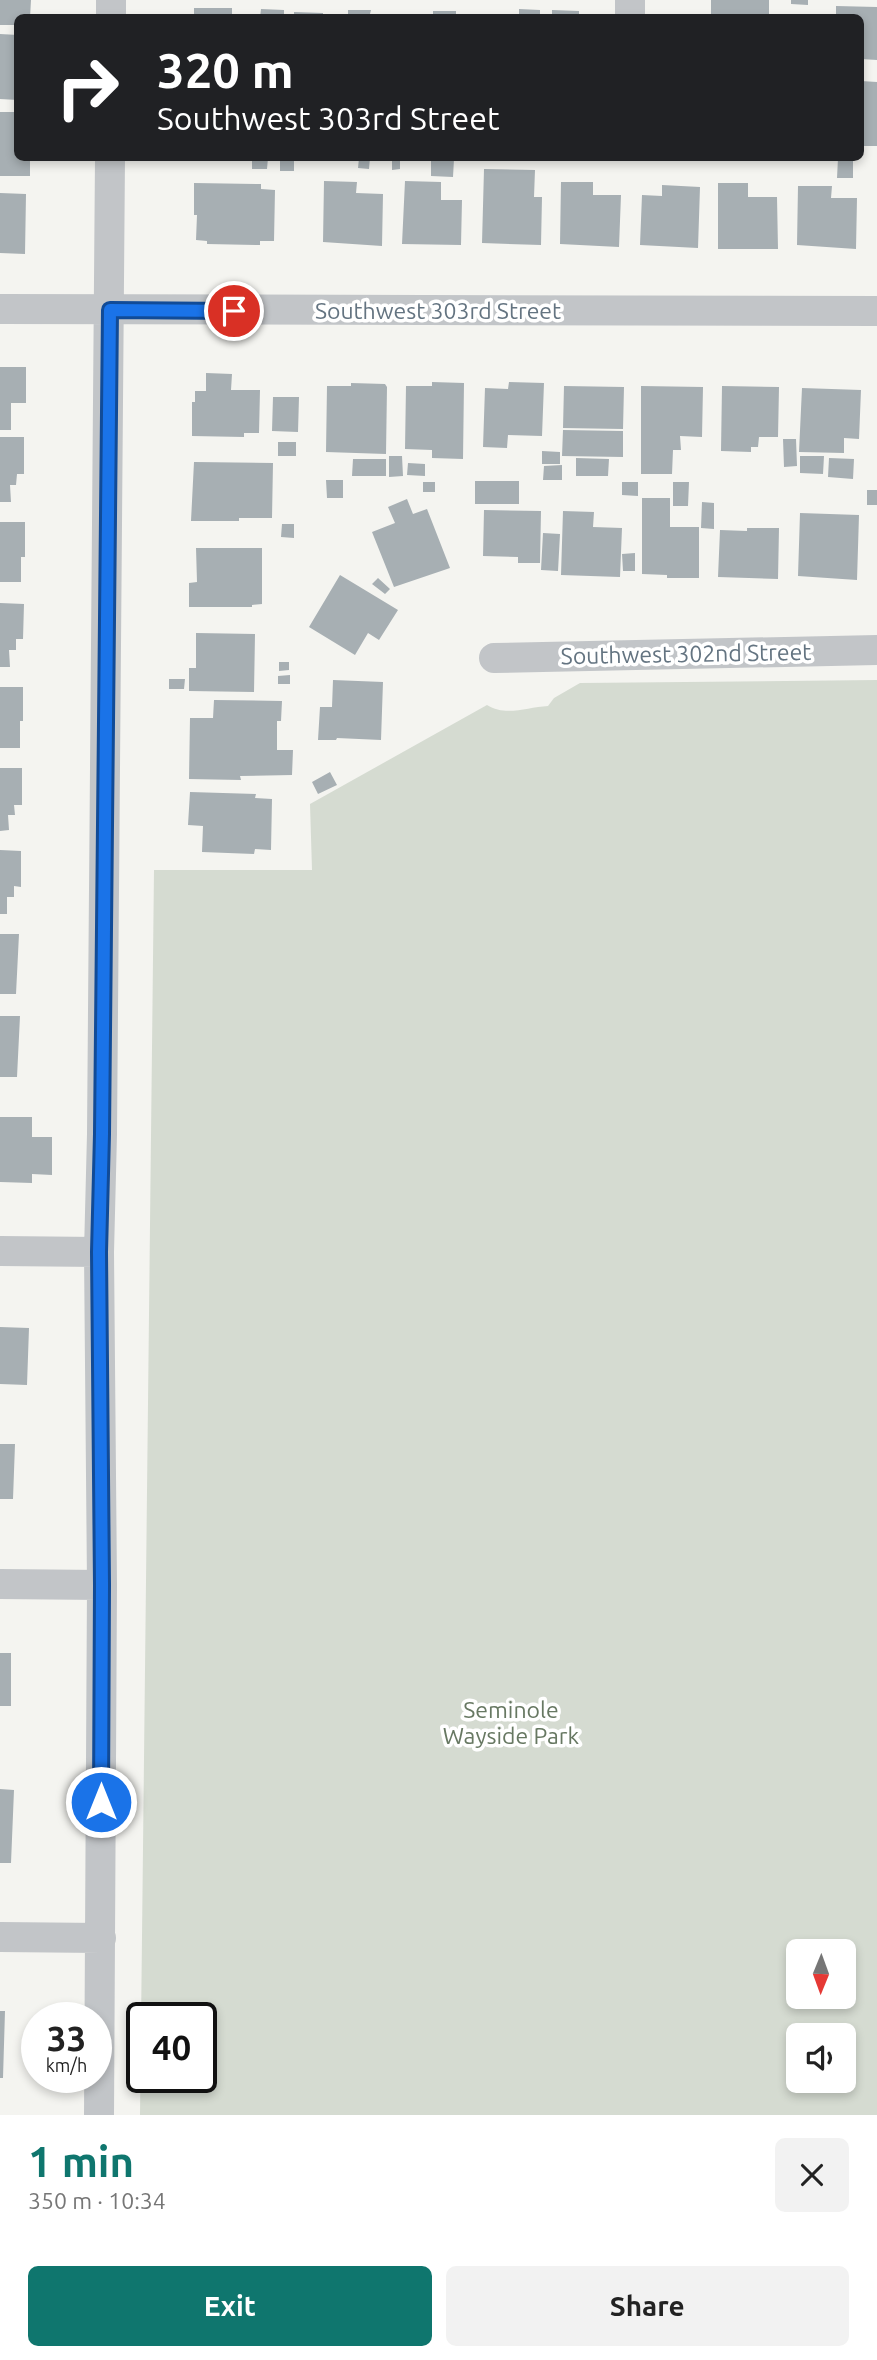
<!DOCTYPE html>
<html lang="en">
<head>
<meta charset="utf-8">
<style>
	body { margin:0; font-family:Ubuntu,sans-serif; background:#f2f2f2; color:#222; height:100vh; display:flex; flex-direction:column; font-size:26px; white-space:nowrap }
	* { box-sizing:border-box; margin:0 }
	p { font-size:23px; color:#767676 }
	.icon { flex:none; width:38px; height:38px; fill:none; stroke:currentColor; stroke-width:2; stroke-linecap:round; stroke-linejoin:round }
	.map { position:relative; height:2115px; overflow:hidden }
	.sheet { display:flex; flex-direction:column; background:#fff; flex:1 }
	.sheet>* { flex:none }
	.guide { position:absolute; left:14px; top:14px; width:850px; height:147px; border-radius:10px; box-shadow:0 4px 10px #0003; background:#202124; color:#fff; overflow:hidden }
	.needle { width:46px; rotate:181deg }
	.tools { position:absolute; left:786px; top:1939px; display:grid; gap:14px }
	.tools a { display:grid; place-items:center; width:70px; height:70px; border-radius:10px; background:#fff; box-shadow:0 4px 10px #0003; font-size:35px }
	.speed { position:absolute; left:21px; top:2002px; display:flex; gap:14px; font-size:35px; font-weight:700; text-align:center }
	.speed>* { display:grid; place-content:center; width:91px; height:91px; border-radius:50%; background:#fff; box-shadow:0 4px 10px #0003; line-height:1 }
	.speed small { font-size:18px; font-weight:400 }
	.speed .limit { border:4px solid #111; border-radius:10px; background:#fff; color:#111 }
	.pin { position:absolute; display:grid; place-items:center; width:60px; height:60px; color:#fff; margin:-30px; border:4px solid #fff; border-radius:50%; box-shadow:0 2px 7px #0007 }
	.me { position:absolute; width:77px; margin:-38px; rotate:0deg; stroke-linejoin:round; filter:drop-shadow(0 0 5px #0008) }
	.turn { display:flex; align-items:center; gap:24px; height:147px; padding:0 28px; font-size:32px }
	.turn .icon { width:91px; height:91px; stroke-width:2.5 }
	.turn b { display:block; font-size:49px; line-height:60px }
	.round { display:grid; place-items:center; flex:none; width:74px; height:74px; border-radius:10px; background:#f2f2f2 }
	.summary { display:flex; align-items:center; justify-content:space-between; height:119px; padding:0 28px }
	h1 { font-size:42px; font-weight:700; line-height:52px; color:#0f766e }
	.button { display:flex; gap:14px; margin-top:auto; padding:14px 28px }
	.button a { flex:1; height:80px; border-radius:10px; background:#0f766e; color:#fff; font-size:28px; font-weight:700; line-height:80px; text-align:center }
	.button a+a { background:#f2f2f2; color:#222 }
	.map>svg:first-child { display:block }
	.green { fill:#d5dbd1; fill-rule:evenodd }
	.building { fill:#a7afb3 }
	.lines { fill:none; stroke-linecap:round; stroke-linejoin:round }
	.minor { stroke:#c2c5c8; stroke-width:30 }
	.route-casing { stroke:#114b97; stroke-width:18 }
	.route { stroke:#1a73e8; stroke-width:12 }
	.labels { text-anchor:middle; stroke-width:7; stroke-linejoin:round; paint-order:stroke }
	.street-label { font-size:23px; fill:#647481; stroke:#fff }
	.park-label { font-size:23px; fill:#677862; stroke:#fff }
</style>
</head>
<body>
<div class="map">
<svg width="877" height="2115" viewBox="0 0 877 2115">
	<rect width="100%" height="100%" fill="#f4f4f0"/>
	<path class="green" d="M877 680V2115H140L154 870H312L310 804 487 705C506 717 527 707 548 706L554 698 580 683ZM798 1951H844V1997H798ZM142 2018H201V2077H142ZM798 2035H844V2081H798Z"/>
	<path class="building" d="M0 0H31L30 18H18V25H0Z
		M711 0H769V18H711Z
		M791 0H808V5L791 4Z
		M836 6 877 7V60L861 59V18H836Z
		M194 8H232V15H235V18H183V14H194Z
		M261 9 284 10V18H260Z
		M519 9 540 10V18H519Z
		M348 10H371L370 14 407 15V18H348Z
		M552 10 579 11V18H552Z
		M433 11H456V18H433Z
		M294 12 323 13V18H294Z
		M466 15H495V18H466Z
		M0 34 18 35V100L0 99Z
		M861 81 877 82V146H861Z
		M0 112H15V146L18 147V158H30V176H0Z
		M252 158H268L267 169H252Z
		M280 158H294V171H280Z
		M359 158H370L369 169 358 168Z
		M431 158 454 159 453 177 431 176Z
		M838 158H853V178H837Z
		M392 160H400V169L392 170Z
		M484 169 535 170 534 197H542L541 245 482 243Z
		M324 181 357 182 356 193 383 194 382 246 323 242Z
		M405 181 441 182V200H462L461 245 402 244Z
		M561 182H593V195H621L619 247 560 244Z
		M194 183 261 184V189L275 190 274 241H260V245L207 244V241L196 240 197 215H194Z
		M718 183H748V197H777L778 249H718Z
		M662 185 700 187 698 248 640 245 642 195 662 196Z
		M798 186H832L831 198H857L856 249 797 245Z
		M0 193 26 194 25 254 0 253Z
		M0 367H26V403H11V430H0Z
		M206 373 232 374 231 390H260L259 433H244V437L192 436V402H195V391H206Z
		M432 382 464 383 463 459 432 458V450L405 449 406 386H432Z
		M509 382 544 383 542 436 508 435 507 448 483 447 485 388 508 389Z
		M351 383 385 384 387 387 386 454 326 452 327 386H351Z
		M564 386 624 387 623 429 563 428Z
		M641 386 703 387 702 437 680 436 681 450H673L672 474H641Z
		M722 386 779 387 778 437H759L758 447H751V452L721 451Z
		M802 388 861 390 859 439 844 438V453L799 452Z
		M273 397H299L298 432 272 431Z
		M563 430 623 431V457L562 456Z
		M0 437H24V474H17L16 485H10L11 502H0Z
		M783 439H796L797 466 784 467Z
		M278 442H296V456H278Z
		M542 451 560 452V464H542Z
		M389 456H402L403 476 389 477Z
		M800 456H824L823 474 800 473Z
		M576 458 609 459 608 476H576Z
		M829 458 854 459 853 479 828 477Z
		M353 459H386V476H352Z
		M194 462 273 463 272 518H239V521H191Z
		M408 463 425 464V476L407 475Z
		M562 465V480H543L544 466Z
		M326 480H343V498H327Z
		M475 481H519V504H475Z
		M423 482H435V492H423Z
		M622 482H638V496L622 495Z
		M673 482H689L688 506H673Z
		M867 490H877V505H867Z
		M642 498H670V527H699V578H667V575L642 574Z
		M407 499 413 514 427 509 450 568 394 587 372 532 395 523 388 507Z
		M702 502 714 503V529L701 528Z
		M484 510 541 511 540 563H518V557L483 556Z
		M563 511 594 512 593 527 622 528 620 577 561 575Z
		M800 513 859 515 857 580 798 576Z
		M0 522H25V557H21V582H0Z
		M282 524H294V538L281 537Z
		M747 528H779L778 579 718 577 720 530 747 531Z
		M543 533 560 534 558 571 541 570Z
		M196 548H262V604L252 605V607H189V583L197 582Z
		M635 553V571H623L622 554Z
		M340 575 398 610 379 640 368 633 355 655 309 627Z
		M378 578 390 589 385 594 372 584Z
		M0 603 24 604 23 639H16V650H9L10 667H0Z
		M196 633 255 634 254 692 189 691V668H196Z
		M279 662H289V670L279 671Z
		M290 675V684H278V676Z
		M169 679H185L184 689H169Z
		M333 680 383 682 381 740 337 738 336 740H318L320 707H332Z
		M0 687H23V721H20V748H0Z
		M214 700 282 701 281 721H277V750H293L292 775 240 776 241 780 189 779 190 718H213Z
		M0 768H22V805H14L15 815H8L9 830 0 831Z
		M330 772 337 785 318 794 312 782Z
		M190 792 256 794 255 798 272 799 271 850 255 849 254 854 202 852 203 826 188 825Z
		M0 850 21 851V887L14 886V897H7V914H0Z
		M0 934H19L16 994H0Z
		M0 1016H20L17 1077H0Z
		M0 1117H32V1137H52V1175L32 1174V1183L0 1182Z
		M0 1327 29 1328 27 1385 0 1384Z
		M0 1444H15L13 1499H0Z
		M0 1653H11V1706H0Z
		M0 1789 14 1790 11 1863H0Z
		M0 2011H5L3 2078H0Z"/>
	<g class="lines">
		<path class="minor" d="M111 18V0
			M630 18V0
			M0 309 877 311
			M494 658 877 650
			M0 1251 99 1252
			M0 1584 102 1585
			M0 1937 101 1938
			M99 2115 102 1585 99 1252 102 1134 110 158"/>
	</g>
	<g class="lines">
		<defs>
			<path id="route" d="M101 1802 102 1585 99 1252 102 1134 110 310 234 311"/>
		</defs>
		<use href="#route" class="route-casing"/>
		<use href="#route" class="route"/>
	</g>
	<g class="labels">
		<g class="street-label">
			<text x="438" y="319">Southwest 303rd Street</text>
			<text transform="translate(686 654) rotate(-1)" y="8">Southwest 302nd Street</text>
		</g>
		<g class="park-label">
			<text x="511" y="1718">Seminole<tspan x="511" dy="26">Wayside Park</tspan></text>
		</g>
	</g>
</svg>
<div class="tools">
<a><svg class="needle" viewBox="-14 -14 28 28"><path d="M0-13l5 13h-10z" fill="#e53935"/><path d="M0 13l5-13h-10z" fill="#767676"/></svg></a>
<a><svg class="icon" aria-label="sound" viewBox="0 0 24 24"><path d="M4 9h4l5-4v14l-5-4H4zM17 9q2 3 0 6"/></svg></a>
</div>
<div class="speed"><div>33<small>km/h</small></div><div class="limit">40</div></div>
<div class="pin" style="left:234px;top:311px;background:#d93025"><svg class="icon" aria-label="arrive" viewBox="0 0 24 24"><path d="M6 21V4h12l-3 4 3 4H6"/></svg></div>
<svg class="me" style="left:101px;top:1802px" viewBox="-20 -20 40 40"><circle r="17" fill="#1a73e8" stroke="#fff" stroke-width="3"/><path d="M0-11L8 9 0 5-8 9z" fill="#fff"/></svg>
<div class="guide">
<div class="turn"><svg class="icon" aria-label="right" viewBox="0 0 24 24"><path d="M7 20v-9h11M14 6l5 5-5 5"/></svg><div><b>320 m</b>Southwest 303rd Street</div></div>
</div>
</div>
<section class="sheet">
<div class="summary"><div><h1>1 min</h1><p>350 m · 10:34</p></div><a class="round"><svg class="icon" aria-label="close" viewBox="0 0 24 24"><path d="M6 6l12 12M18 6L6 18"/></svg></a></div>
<div class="button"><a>Exit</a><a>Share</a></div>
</section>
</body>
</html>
